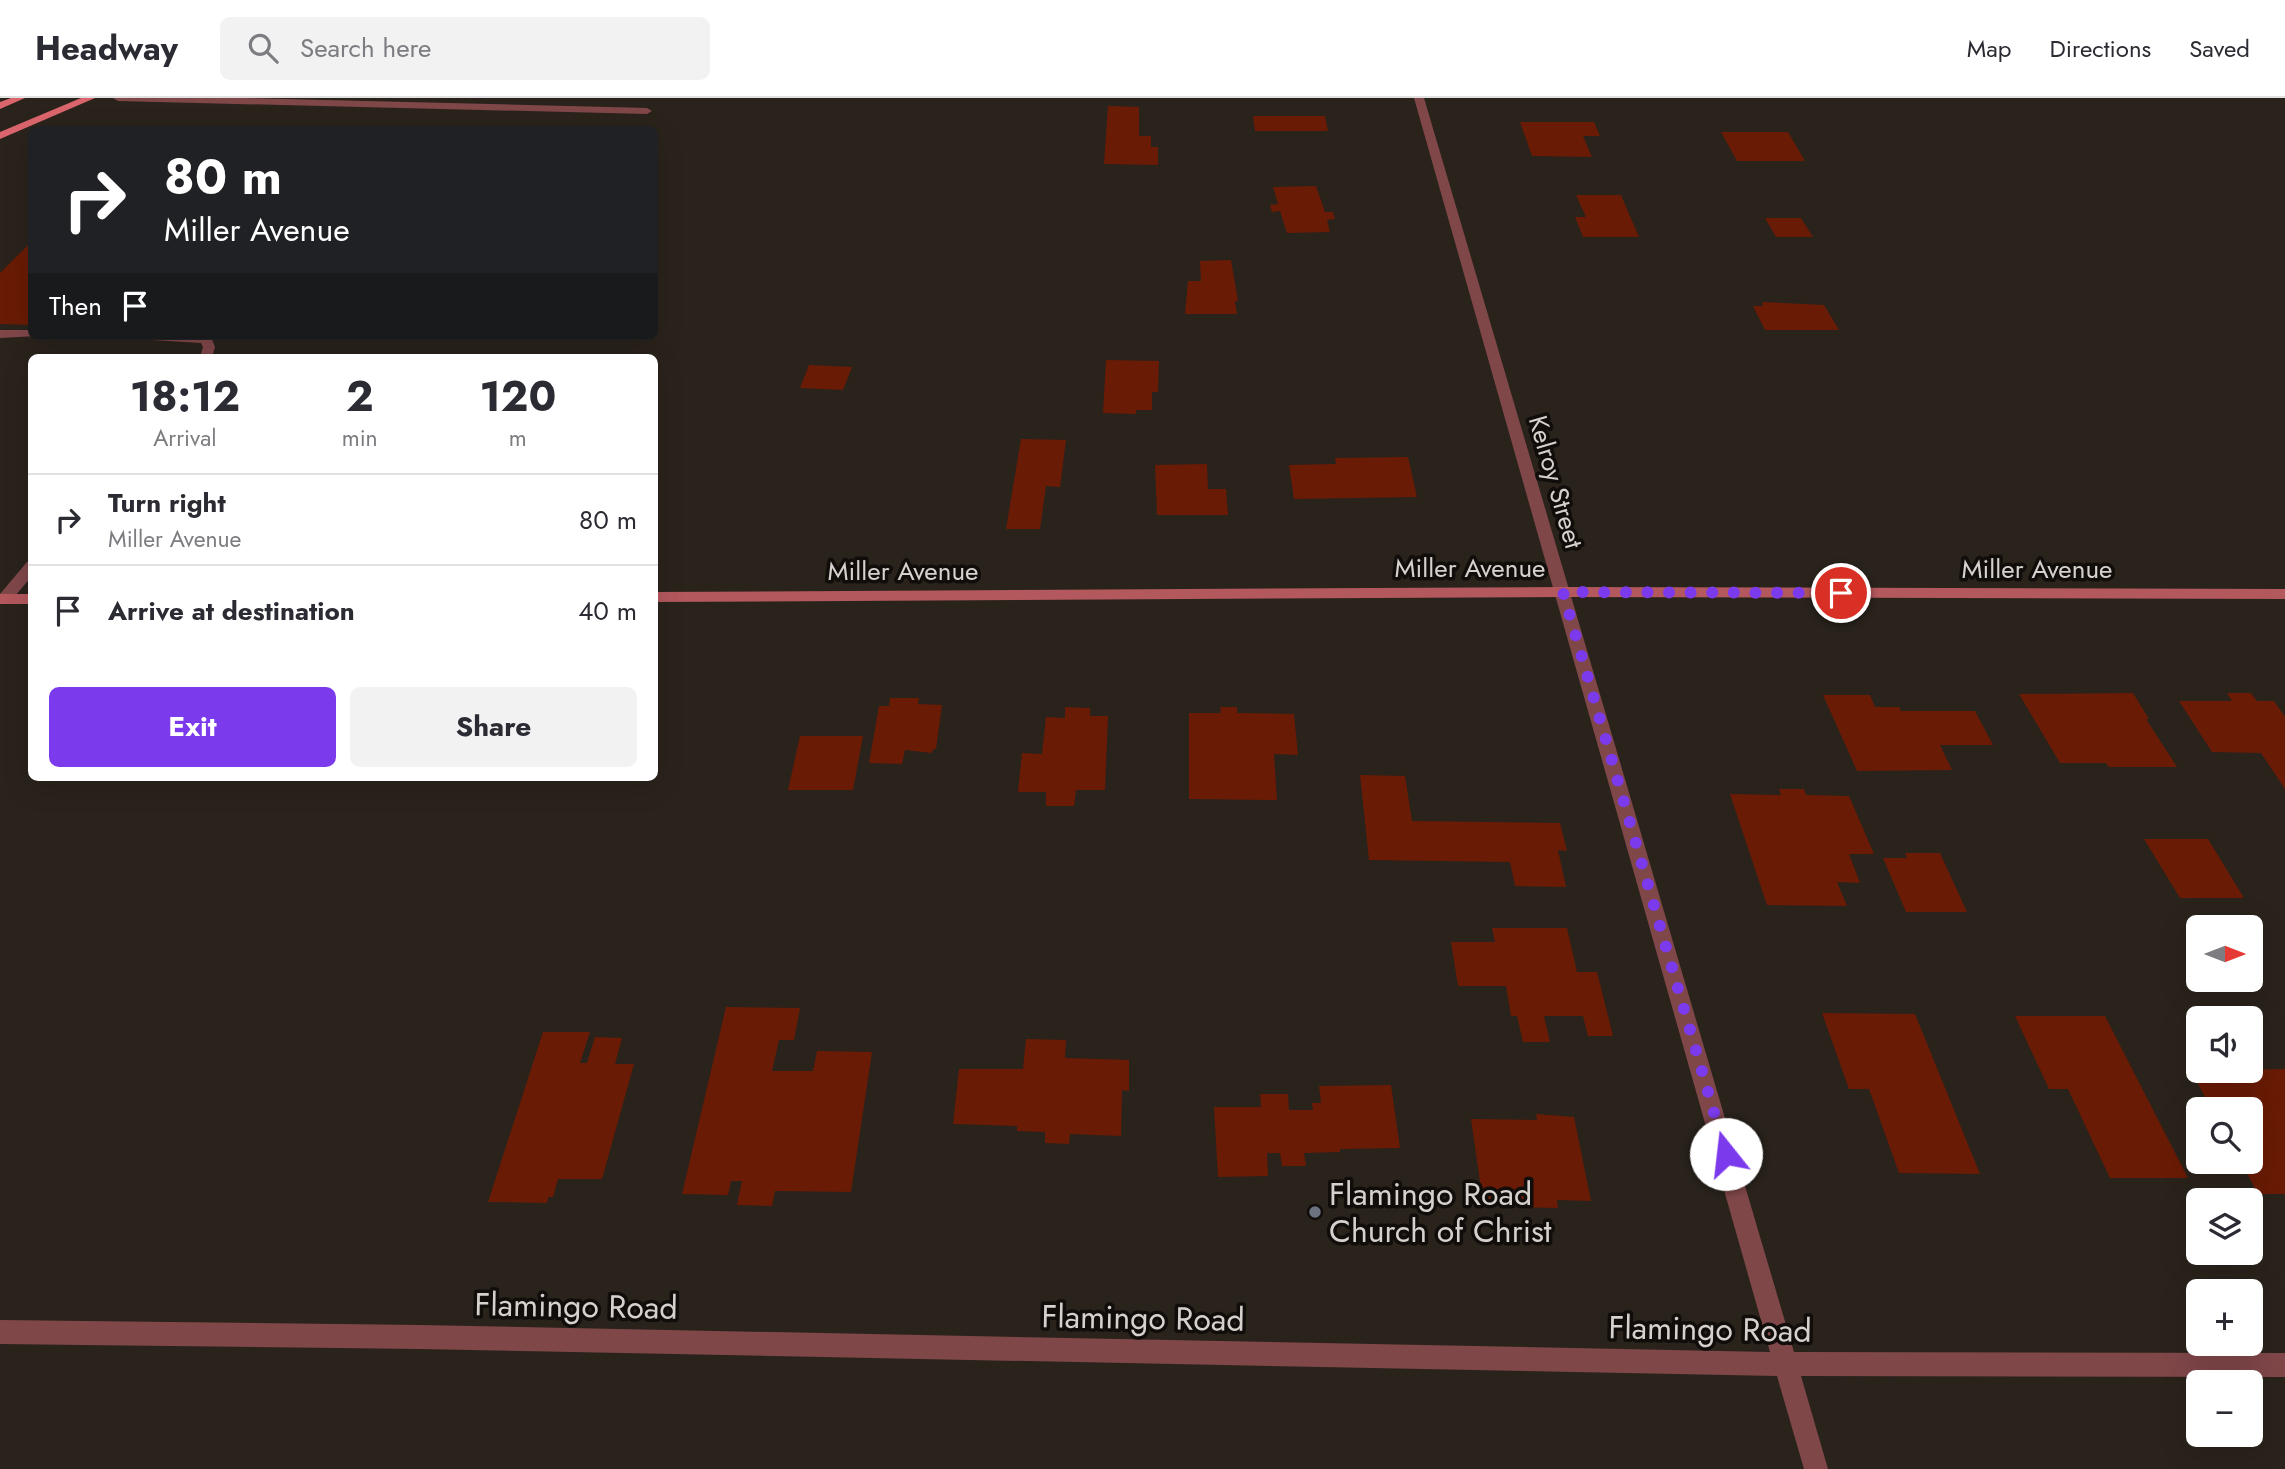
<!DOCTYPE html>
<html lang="en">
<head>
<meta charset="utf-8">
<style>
	body { margin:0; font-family:Jost,sans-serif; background:#f2f2f3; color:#2b2b33; height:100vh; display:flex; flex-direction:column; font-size:26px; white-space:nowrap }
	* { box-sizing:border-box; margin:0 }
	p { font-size:23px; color:#7c7c81 }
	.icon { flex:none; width:38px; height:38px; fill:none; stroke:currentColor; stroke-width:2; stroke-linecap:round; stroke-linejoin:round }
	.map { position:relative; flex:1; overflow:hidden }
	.side { position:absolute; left:28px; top:256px; width:630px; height:427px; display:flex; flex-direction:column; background:#fff; border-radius:10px; box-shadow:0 7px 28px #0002 }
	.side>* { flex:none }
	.hud { position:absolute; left:28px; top:28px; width:630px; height:214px; border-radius:10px; box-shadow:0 7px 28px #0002; background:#202124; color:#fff; overflow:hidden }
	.needle { width:46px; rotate:90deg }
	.tools { position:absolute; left:2186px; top:817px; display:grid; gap:14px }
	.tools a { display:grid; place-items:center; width:77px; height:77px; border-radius:10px; background:#fff; box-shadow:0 7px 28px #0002; font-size:35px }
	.pin { position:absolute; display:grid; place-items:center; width:60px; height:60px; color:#fff; margin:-30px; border:4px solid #fff; border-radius:50%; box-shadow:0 2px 7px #0007 }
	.me { position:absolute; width:77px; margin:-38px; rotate:344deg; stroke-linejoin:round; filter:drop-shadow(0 0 5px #0008) }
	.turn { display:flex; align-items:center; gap:24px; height:147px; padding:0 21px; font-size:32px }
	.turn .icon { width:91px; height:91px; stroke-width:2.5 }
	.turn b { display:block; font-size:49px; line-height:60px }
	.then { display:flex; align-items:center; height:66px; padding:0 21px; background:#0003; gap:14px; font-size:26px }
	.eta { display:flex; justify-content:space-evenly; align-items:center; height:119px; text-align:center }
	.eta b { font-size:42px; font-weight:700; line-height:49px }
	.cta { display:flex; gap:14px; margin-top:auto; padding:14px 21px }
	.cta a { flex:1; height:80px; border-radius:10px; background:#7c3aed; color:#fff; font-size:28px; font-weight:700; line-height:80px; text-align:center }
	.cta a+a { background:#f2f2f3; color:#2b2b33 }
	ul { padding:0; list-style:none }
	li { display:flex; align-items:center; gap:21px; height:91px; padding:0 21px; border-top:2px solid #e1e1e2 }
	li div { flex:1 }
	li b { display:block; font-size:26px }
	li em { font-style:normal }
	header { display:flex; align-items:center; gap:42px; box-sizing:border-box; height:98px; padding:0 35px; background:#fff; border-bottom:2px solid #e1e1e2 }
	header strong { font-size:33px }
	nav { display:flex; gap:38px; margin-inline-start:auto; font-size:24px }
	.search { width:490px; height:63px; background:#f2f2f3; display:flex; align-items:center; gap:18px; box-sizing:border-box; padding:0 24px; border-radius:10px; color:#7c7c81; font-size:26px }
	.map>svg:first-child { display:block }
	.building { fill:#691b05 }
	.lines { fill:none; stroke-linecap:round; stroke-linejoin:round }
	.service { fill:#804749; fill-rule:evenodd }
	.minor { fill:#804749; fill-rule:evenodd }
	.secondary { fill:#b3585d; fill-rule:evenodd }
	.primary { fill:#db656d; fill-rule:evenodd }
	.route { stroke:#7c3aed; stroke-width:12; stroke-dasharray:0 21.6 }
	.worship-dot { fill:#6b7280; stroke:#100d0a; stroke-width:2.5 }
	.labels { text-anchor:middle; stroke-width:7; stroke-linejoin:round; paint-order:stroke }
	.street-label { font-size:26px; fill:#d6d1cd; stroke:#100d0a }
	.near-poi-label { font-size:32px; fill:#d6d1cd; stroke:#100d0a; text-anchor:start }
	.near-street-label { font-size:32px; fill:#d6d1cd; stroke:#100d0a }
</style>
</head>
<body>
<header>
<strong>Headway</strong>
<div class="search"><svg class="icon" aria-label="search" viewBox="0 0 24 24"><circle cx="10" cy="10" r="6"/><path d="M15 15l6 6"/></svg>Search here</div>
<nav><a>Map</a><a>Directions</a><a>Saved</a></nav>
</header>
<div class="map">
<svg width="2285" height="1371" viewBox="0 0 2285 1371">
	<rect width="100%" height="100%" fill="#2a231c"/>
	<path class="building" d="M1108 8 1139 9V38H1151V49H1158V67L1104 66Z
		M1253 18H1325L1328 33H1255Z
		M1520 24H1594L1600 38H1583L1592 59 1532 58Z
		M1721 34H1788L1805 63H1737Z
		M1316 88 1325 114H1333L1335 121 1327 122 1330 134 1287 135 1280 113 1272 114 1270 107 1278 106 1273 89Z
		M1576 97H1621L1639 139H1583L1575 119H1586Z
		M1765 120H1801L1813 139H1776Z
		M27 148H32V227L0 226V175Z
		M1231 162 1238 203H1235L1237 216H1185L1188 183H1201L1200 163Z
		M1762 204 1824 207 1839 232H1765L1753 208H1763Z
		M1106 262 1159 263 1158 294H1152V312H1136V316L1103 315Z
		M809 267 852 269 843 292 800 290Z
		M1021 341 1066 342 1060 389 1046 388 1040 431H1006Z
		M1408 359 1417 399 1294 401 1289 367 1336 366 1335 360Z
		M1207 366 1208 391H1226L1228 417H1157L1155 367Z
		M2133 595 2149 621H2146L2177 669H2109L2106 665H2060L2019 596Z
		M2227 595H2251L2257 603H2274L2285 619V691L2261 655 2212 654 2179 603H2232Z
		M1823 597H1870L1875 609H1899L1901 613H1975L1993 647H1940L1952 672 1857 673Z
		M890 600H919L918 606 942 607 936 651H933L932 655 905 652 902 666 869 665 879 608H889Z
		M1065 609 1090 610V618H1108L1105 692H1076L1074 708H1046V694H1018L1022 655 1042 656 1046 619 1065 620Z
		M1220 609H1237V615L1294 616 1298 657 1274 656 1277 702 1189 701V615H1221Z
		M800 638H863L853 692H788Z
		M1360 677 1405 678 1412 723 1560 725 1567 753 1558 752 1566 789 1515 788 1510 764 1369 762Z
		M1779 691H1804L1806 697 1849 698 1874 756H1849L1860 785 1837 784 1847 808 1767 807 1730 696 1781 697Z
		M2144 741H2208L2244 800H2180Z
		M1905 755H1940L1967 814H1906L1883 760H1907Z
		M1492 830H1567L1577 874H1597L1613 938H1588L1583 918H1544L1550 944H1523L1517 918H1511L1506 888H1458L1451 844H1495Z
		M726 909 800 910 794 942H779L772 973H813L817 953 872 954 851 1094 775 1093 772 1108 737 1107 742 1083H731L728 1097 682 1096Z
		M1822 915 1915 916 1980 1076 1899 1075 1869 991H1849Z
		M2015 918H2105L2188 1080H2110L2068 991H2049Z
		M543 934H590L580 965H587L595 939 622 940 615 966H634L602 1081H558L553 1099H548L547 1105 488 1104Z
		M1026 941 1066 942 1065 960 1129 962V993L1122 992 1121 1038 1070 1036 1069 1046 1045 1045V1034L1017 1033V1028L953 1026 959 971H1023Z
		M2190 971H2198V973L2285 971V1096H2258L2241 1064H2250V1012H2212Z
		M1391 987 1400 1050 1340 1051V1054L1304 1055 1306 1068H1282L1280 1055H1267L1268 1078 1218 1079 1214 1009H1261L1260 996H1288L1289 1012H1313L1312 1005H1321L1319 988Z
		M1536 1016 1574 1019 1591 1103 1557 1102 1558 1110 1518 1109 1517 1105 1483 1104 1471 1021 1537 1022Z"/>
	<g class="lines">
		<path class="service" d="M113 0H243L647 10 652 13 647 16 118 3Z
			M0 232H32V238H37L0 240Z
			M146 238H205L211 239 215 249 212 259H200L203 249 201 245 152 242Z
			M32 463V478L9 505H0V496L27 464Z"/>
		<path class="minor" d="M1414 0H1424L1794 1254 2285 1255V1279L1801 1278 1828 1371H1804L1777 1278 420 1251 0 1246V1222L420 1227 1770 1254Z"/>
		<path class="secondary" d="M1563 489 2285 491V501L1563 499 654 504V494Z
			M0 496H32V506H0Z"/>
		<path class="primary" d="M11 0H25L0 11V4Z
			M81 0H95L0 41V34Z"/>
	</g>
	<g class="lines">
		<path class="route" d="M1726 1056 1563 494 1841 495"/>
	</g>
	<circle class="worship-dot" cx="1315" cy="1114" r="7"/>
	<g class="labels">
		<g class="street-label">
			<text transform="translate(1556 384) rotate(74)" y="9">Kelroy Street</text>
			<text x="1470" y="479">Miller Avenue</text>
			<text x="2037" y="480">Miller Avenue</text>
			<text x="903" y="482">Miller Avenue</text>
		</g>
		<g class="near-poi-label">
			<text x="1329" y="1107">Flamingo Road<tspan x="1329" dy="37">Church of Christ</tspan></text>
		</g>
		<g class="near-street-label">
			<text transform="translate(576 1208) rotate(1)" y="11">Flamingo Road</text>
			<text transform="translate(1143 1220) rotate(1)" y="11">Flamingo Road</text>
			<text transform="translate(1710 1231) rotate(1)" y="11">Flamingo Road</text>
		</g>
	</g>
</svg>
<div class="tools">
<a><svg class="needle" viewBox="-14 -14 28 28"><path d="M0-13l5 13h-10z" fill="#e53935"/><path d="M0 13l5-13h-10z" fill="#7c7c81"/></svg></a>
<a><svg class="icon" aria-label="sound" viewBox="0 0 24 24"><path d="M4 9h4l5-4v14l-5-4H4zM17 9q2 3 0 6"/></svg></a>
<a><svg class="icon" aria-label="search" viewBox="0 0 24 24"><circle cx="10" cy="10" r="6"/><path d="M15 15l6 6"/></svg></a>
<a><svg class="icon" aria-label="layers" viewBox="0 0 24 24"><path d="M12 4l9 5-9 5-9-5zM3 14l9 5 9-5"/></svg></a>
<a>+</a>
<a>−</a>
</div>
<div class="pin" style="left:1841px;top:495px;background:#d93025"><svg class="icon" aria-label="arrive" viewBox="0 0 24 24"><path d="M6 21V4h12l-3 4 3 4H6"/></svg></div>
<svg class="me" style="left:1726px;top:1056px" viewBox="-20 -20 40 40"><circle r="19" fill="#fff"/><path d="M0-13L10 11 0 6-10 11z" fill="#7c3aed"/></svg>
<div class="hud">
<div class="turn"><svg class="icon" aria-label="right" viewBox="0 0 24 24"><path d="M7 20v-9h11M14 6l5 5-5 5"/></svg><div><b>80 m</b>Miller Avenue</div></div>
<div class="then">Then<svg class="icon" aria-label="arrive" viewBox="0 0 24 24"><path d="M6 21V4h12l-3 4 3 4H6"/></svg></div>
</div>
<section class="side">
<div class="eta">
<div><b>18:12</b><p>Arrival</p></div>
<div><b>2</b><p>min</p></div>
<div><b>120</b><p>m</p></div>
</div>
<ul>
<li><svg class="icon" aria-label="right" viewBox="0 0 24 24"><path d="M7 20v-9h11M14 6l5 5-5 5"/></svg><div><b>Turn right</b><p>Miller Avenue</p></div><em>80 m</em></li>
<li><svg class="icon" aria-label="arrive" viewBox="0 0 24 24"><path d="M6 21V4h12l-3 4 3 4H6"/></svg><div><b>Arrive at destination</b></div><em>40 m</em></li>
</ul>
<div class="cta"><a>Exit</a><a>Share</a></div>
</section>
</div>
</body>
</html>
